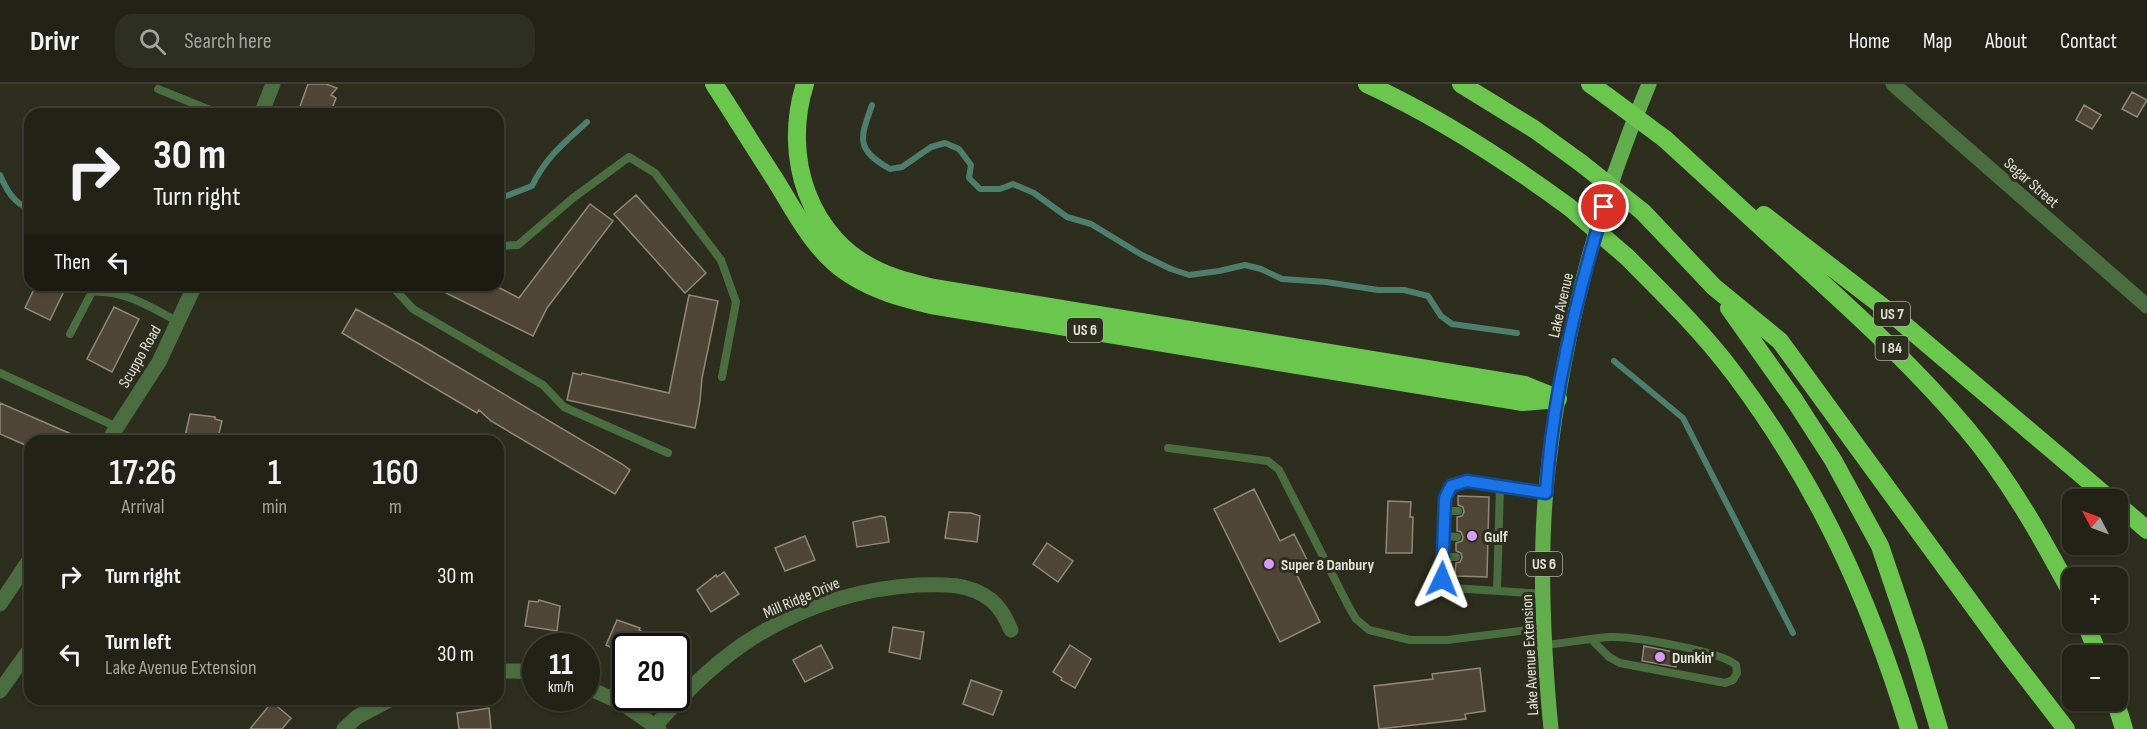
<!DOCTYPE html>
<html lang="en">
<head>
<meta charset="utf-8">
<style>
	body { margin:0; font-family:"Sofia Sans Condensed",sans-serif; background:#2e2f23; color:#f1f3f6; height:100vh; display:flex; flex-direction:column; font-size:22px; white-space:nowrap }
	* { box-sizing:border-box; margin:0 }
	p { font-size:20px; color:#a2a4a1 }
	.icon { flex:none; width:33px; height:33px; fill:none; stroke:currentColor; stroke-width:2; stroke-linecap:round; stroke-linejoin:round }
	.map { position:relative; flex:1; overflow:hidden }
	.side { position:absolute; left:24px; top:351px; width:480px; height:270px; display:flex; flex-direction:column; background:#222216; border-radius:18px; box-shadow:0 2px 4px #0004,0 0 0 2px #3f3f35 }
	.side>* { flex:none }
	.guide { position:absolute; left:24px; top:24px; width:480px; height:183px; border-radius:18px; box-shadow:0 2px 4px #0004,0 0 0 2px #3f3f35; background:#222216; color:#f1f3f6; overflow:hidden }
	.needle { width:39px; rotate:311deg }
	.controls { position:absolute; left:2062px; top:405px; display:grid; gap:12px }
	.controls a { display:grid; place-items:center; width:66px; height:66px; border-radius:12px; background:#222216; box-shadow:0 2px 4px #0004,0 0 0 2px #3f3f35; font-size:30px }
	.speed { position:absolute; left:522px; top:549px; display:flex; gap:12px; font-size:30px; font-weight:700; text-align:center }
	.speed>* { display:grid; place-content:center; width:78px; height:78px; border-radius:50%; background:#222216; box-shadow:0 2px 4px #0004,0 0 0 2px #3f3f35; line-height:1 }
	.speed small { font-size:15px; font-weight:400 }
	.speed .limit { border:3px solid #111; border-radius:9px; background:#fff; color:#111 }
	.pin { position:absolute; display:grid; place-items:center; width:51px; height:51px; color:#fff; margin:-26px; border:3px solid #fff; border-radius:50%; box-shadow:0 2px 6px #0007 }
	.me { position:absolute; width:66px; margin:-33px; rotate:2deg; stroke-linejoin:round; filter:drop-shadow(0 0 4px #0008) }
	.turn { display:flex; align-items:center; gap:21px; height:126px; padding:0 30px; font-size:27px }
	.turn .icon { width:78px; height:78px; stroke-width:2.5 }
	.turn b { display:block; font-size:42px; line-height:51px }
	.then { display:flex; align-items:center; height:57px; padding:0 30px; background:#0003; gap:12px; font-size:22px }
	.eta { display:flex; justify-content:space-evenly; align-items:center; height:102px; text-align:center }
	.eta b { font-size:36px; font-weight:600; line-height:42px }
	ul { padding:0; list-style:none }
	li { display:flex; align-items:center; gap:18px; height:78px; padding:0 30px }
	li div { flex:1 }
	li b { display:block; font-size:22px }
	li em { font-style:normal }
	header { display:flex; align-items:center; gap:36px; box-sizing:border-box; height:84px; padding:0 30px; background:#222216; border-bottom:2px solid #3f3f35 }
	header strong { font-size:28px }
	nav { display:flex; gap:33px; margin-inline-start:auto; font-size:21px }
	.search { width:420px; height:54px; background:#2e2f23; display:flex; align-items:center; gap:15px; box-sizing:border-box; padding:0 21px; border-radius:18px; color:#a2a4a1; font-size:22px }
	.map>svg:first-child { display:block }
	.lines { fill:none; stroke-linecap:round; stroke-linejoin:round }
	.stream { stroke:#4e7e6d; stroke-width:6 }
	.building { fill:#504638; stroke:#938878; stroke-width:1.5 }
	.lane { stroke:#4a6e40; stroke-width:8 }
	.street { stroke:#4a6e40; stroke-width:15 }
	.primary { stroke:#62ad4c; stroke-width:15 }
	.highway { stroke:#6bc64e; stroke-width:18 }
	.highway-bridge { stroke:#6bc64e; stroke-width:18 }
	.route-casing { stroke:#114b97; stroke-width:15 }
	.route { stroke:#1a73e8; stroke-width:10 }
	.poi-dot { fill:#d79bf9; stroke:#2e2e1e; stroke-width:2 }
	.labels { text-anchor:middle; stroke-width:6; stroke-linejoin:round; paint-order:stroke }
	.shield { fill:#2e2e1e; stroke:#acada1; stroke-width:1.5 }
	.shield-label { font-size:15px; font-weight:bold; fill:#e2e3d9 }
	.street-label { font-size:16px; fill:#e2e3d9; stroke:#2e2e1e }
	.poi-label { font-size:16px; font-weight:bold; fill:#e2e3d9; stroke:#2e2e1e; text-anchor:start }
</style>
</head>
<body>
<header>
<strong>Drivr</strong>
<div class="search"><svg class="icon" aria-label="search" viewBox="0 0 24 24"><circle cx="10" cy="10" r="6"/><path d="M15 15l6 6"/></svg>Search here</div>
<nav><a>Home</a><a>Map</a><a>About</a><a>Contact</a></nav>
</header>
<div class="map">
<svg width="2147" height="645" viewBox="0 0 2147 645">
	<rect width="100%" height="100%" fill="#2e2e1e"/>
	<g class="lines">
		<path class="stream" d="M872 21C860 55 855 65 890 85L902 83 931 63 945 59 959 65 971 81 969 94 980 105H1000L1013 100 1034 109 1067 133 1091 140 1142 171 1171 185 1189 191 1219 187 1245 181 1261 185 1282 195 1326 198 1378 206H1404L1428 212 1441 232 1452 240 1517 249
			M0 91C6 105 14 120 30 125
			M498 115 532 102C546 73 564 59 587 38
			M1614 277 1683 334 1793 549"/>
	</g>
	<path class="building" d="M308 0H326L337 4 331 11 336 14 330 30H312L299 25Z
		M2132 8 2147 16 2137 33 2122 25Z
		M2084 21 2101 31 2092 45 2076 36Z
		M636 111 706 189 685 209 614 130Z
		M590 120 613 137 547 224 533 252 430 201H494L519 214Z
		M36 201H67L50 236 25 224Z
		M689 211 718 217 702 294 700 317 695 344 567 316 573 289 581 291 582 289 669 309Z
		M114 223 139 235 112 288 87 275Z
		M356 225 421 261 622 380 630 386 615 410 491 337 479 326 477 329 342 249Z
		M0 319 62 346 88 357H30V363L0 350Z
		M190 330 215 333V335L222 337 217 357H184Z
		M1254 405 1280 457 1294 450 1308 478 1294 485 1320 538 1280 558 1214 425Z
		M1458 412 1489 413 1487 493 1455 492 1456 479 1460 478 1462 474 1461 469 1456 467V459L1462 457 1463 453 1461 448 1457 447V433L1462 432 1464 428 1463 423 1458 421Z
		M1388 417 1411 418 1410 433H1413L1412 469H1386Z
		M949 428 971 429 980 432 977 458 945 454Z
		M881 432 885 433 889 458 857 463 853 438Z
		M805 452 815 476 785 487 775 464Z
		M1047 459 1073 477 1058 498 1033 480Z
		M724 488 739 510 711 528 697 506 716 491 717 493Z
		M539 516 560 522 557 547 525 542 529 517 538 518Z
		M617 536 640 544 639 546 647 550 642 562H626V570L606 561Z
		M893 543 924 548 920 575 889 568Z
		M821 561 833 584 805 598 793 576Z
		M1070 561 1091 575 1075 604 1061 596 1062 594 1053 588Z
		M1644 562 1679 569 1676 583 1642 577Z
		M1480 584 1485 627 1465 630 1466 635 1379 645 1374 602 1433 595 1432 590Z
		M971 596 1002 607 993 631 963 620Z
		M272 618 291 634 282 645H250Z
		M489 624 491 645H459L457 629Z"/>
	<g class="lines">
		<path class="lane" d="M158 5 220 30
			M498 162 518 161 573 114 629 73 655 89 721 176 736 218 722 293
			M391 201 413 225 543 301 564 323 668 369
			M70 250 92 208C123 205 152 224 179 238
			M0 289 117 343
			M1168 364 1268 377 1279 386 1350 525 1356 535 1369 546 1410 556H1447L1545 544
			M1445 427H1458
			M1444 452 1457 453
			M1443 473H1456
			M1497 507 1500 402
			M1544 510 1452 504 1442 495 1445 414 1451 402 1467 397 1546 409
			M1546 561C1567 559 1589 554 1610 553 1633 552 1720 567 1736 581L1737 589 1733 596 1725 599 1620 579 1609 573 1592 556"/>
		<path class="street" d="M1893 0 2147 222
			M261 30 273 0
			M108 357 159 278 195 201
			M0 520 30 475
			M498 587H518L536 590
			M586 603 622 619 659 645
			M0 607 30 565
			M655 642C682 612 709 584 742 561 795 525 854 505 917 501 944 500 969 499 991 516 1001 524 1006 535 1011 546
			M344 645 357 633 391 615"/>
		<path class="primary" d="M1551 645C1543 561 1538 470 1548 386 1563 255 1597 122 1649 0"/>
		<path class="highway" d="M714 0C735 32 755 65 776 97 796 130 816 169 849 190 875 207 902 214 931 221L1523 318 1558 315
			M805 0C782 72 808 156 881 188 898 196 916 200 934 204L1525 301 1557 314
			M1367 0C1439 33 1505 76 1569 123
			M1461 0 1534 45 1581 79
			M1590 0 1607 12
			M1665 55C1713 99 1761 143 1809 187 1864 237 1918 287 1966 344 2009 395 2042 454 2073 512
			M1643 128 1714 203 1780 257 2006 567 2066 645
			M1764 131 1887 226 2111 416
			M1627 173C1665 211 1703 248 1735 291 1818 402 1869 513 1909 645
			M1729 224 1795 317 1833 376 1880 462 1916 568 1939 645
			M2118 421 2147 446
			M2085 538 2099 572
			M2115 616 2124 645"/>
		<path class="highway-bridge" d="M1607 12 1665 55
			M1581 79 1643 128
			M1569 123 1627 173"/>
	</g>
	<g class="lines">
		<defs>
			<path id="route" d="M1442 495 1445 414 1451 402 1467 397 1546 409C1552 314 1576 214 1604 123"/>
		</defs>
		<use href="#route" class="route-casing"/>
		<use href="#route" class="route"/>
	</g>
	<g class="poi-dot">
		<circle cx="1472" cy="452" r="6"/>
		<circle cx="1269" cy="480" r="6"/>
		<circle cx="1660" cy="573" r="6"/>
	</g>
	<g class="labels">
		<g class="shield">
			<rect x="1874" y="218" width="36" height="24" rx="4.5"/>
			<rect x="1067" y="234" width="36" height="24" rx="4.5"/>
			<rect x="1875.5" y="252" width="33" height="24" rx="4.5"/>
			<rect x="1526" y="468" width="36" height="24" rx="4.5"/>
		</g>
		<g class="shield-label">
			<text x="1892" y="235">US 7</text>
			<text x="1085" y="251">US 6</text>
			<text x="1892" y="269">I 84</text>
			<text x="1544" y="485">US 6</text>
		</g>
		<g class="street-label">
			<text transform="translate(2032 98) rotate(41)" y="6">Segar Street</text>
			<text transform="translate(1560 221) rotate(-77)" y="6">Lake Avenue</text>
			<text transform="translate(139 272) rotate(-60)" y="6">Scuppo Road</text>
			<text transform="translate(801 513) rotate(-23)" y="6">Mill Ridge Drive</text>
			<text transform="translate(1529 571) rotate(-93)" y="6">Lake Avenue Extension</text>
		</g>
		<g class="poi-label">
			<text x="1484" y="458">Gulf</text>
			<text x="1281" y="486">Super 8 Danbury</text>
			<text x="1672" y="579">Dunkin'</text>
		</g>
	</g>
</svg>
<div class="controls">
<a><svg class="needle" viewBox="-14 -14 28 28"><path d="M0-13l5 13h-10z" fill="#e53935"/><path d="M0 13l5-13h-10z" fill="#a2a4a1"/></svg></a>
<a>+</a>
<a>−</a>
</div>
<div class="speed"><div>11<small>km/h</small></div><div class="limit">20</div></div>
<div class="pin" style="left:1604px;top:123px;background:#d93025"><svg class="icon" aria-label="arrive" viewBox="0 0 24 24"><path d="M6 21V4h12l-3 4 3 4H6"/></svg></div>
<svg class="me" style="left:1442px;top:495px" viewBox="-20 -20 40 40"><path d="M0-17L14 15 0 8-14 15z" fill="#1a73e8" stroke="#fff" stroke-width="4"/></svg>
<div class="guide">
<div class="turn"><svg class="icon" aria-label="right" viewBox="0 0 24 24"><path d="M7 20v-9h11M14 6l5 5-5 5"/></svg><div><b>30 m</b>Turn right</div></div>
<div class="then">Then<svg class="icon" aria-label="left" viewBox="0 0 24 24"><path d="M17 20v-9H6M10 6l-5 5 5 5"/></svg></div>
</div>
<section class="side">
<div class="eta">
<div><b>17:26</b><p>Arrival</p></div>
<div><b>1</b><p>min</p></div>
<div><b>160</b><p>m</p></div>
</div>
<ul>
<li><svg class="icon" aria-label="right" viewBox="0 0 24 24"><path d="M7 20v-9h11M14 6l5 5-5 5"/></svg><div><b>Turn right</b></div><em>30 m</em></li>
<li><svg class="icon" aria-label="left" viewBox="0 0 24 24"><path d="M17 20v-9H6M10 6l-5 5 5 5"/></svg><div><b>Turn left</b><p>Lake Avenue Extension</p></div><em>30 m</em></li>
</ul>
</section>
</div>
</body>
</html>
